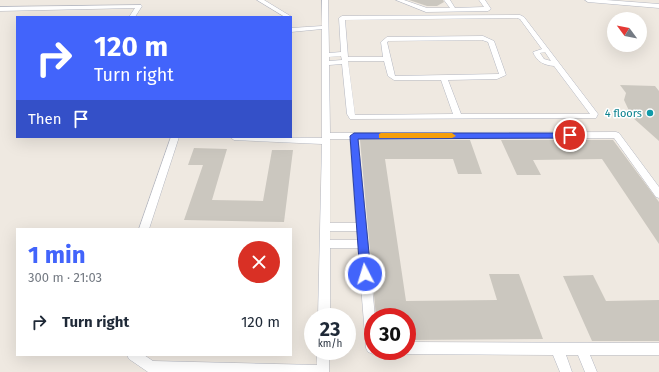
<!DOCTYPE html>
<html lang="en">
<head>
<meta charset="utf-8">
<style>
	body { margin:0; font-family:"Fira Sans",sans-serif; background:#f2f2f3; color:#1f2937; height:100vh; display:flex; flex-direction:column; font-size:15px; white-space:nowrap }
	* { box-sizing:border-box; margin:0 }
	p { font-size:13px; color:#747a83 }
	.icon { flex:none; width:22px; height:22px; fill:none; stroke:currentColor; stroke-width:2; stroke-linecap:round; stroke-linejoin:round }
	.map { position:relative; flex:1; overflow:hidden }
	.details { position:absolute; left:16px; top:228px; width:276px; height:128px; display:flex; flex-direction:column; background:#fff; border-radius:0px; box-shadow:0 4px 16px #0002 }
	.details>* { flex:none }
	.top-card { position:absolute; left:16px; top:16px; width:276px; height:122px; border-radius:0px; box-shadow:0 4px 16px #0002; background:#4264fb; color:#fff; overflow:hidden }
	.needle { width:26px; rotate:302deg }
	.buttons { position:absolute; left:607px; top:12px; display:grid; gap:8px }
	.buttons a { display:grid; place-items:center; width:40px; height:40px; border-radius:50%; background:#fff; box-shadow:0 4px 16px #0002; font-size:20px }
	.speed { position:absolute; left:304px; top:308px; display:flex; gap:8px; font-size:20px; font-weight:700; text-align:center }
	.speed>* { display:grid; place-content:center; width:52px; height:52px; border-radius:50%; background:#fff; box-shadow:0 4px 16px #0002; line-height:1 }
	.speed small { font-size:10px; font-weight:400 }
	.speed .limit { border:6px solid #d22; background:#fff; color:#111 }
	.pin { position:absolute; display:grid; place-items:center; width:34px; height:34px; color:#fff; margin:-17px; border:2px solid #fff; border-radius:50%; box-shadow:0 1px 4px #0007 }
	.me { position:absolute; width:44px; margin:-22px; rotate:355deg; stroke-linejoin:round; filter:drop-shadow(0 0 3px #0008) }
	.turn { display:flex; align-items:center; gap:14px; height:84px; padding:0 12px; font-size:18px }
	.turn .icon { width:52px; height:52px; stroke-width:2.5 }
	.turn b { display:block; font-size:28px; line-height:34px }
	.then { display:flex; align-items:center; height:38px; padding:0 12px; background:#0003; gap:8px; font-size:15px }
	.round { display:grid; place-items:center; flex:none; width:42px; height:42px; border-radius:21px; background:#f2f2f3 }
	.summary { display:flex; align-items:center; justify-content:space-between; height:68px; padding:0 12px }
	h1 { font-size:24px; font-weight:700; line-height:30px; color:#4264fb }
	ul { padding:0; list-style:none }
	li { display:flex; align-items:center; gap:12px; height:52px; padding:0 12px }
	li div { flex:1 }
	li b { display:block; font-size:15px }
	li em { font-style:normal }
	.map>svg:first-child { display:block }
	.building { fill:#cbc7bf }
	.lines { fill:none; stroke-linecap:round; stroke-linejoin:round }
	.minor-casing { stroke:#b4b7c1; stroke-width:1 }
	.minor { fill:#fff; fill-rule:evenodd }
	.route { fill:#4264fb; stroke:#2b41a3 }
	.slow { fill:#f59e0b }
	.culture-dot { fill:#0f9aa8; stroke:#fff; stroke-width:1.5 }
	.labels { text-anchor:middle; stroke-width:3; stroke-linejoin:round; paint-order:stroke }
	.culture-label { font-size:11px; fill:#0d838f; stroke:#fff; text-anchor:end }
</style>
</head>
<body>
<div class="map">
<svg width="659" height="372" viewBox="0 0 659 372">
	<rect width="100%" height="100%" fill="#efe9e1"/>
	<path class="building" d="M409 0H443L444 2 437 6H427Z
		M620 85 655 86 659 91V141L632 117 624 100 626 93Z
		M360 140H470L482 174H458L453 159H385L406 301 497 300 489 274H519L543 339 407 340V317H376Z
		M501 140H613L659 202V244L602 159 533 160 541 175H517Z
		M194 148 227 149 212 200 263 201 272 150H293L284 222 184 220 203 165H188Z
		M593 275 606 301 659 300V341H592L563 276Z"/>
	<g class="lines">
		<defs>
			<path id="minor" d="M257 0H264L292 17H285Z
				M322 0H328L329 53 341 52 339 18 342 16 520 15 524 17 598 114 596 118H593L353 119H350L347 114 342 64 329 65 330 133 616 132 619 133 659 187V198L656 197 614 138 358 139 375 317H373V351H378L373 354 368 352 366 348 358 248H330V317H318L322 144 234 140 230 137 322 138V29L291 32V28L322 26ZM517 18 520 19 542 49 533 52C537 62 544 65 554 66L590 114H461L448 80 497 79 506 75 494 41 483 36 387 37 381 42 383 57H348L345 20ZM482 40 488 42 499 74 395 76 387 42 389 41ZM545 52 551 61 544 59 540 53ZM341 56 342 60 329 61V57ZM348 61H384L388 76 394 80H441L453 114 355 115ZM330 139H350L356 223H330ZM330 231H357L358 240H330Z
				M396 0H404L427 8H450L444 0H450L455 8 484 7 479 0H485L491 9 488 11 426 12Z
				M585 0H606L659 4V8L588 2Z
				M141 5 142 6 135 17H129L135 8 0 11V7Z
				M171 137H179L149 229H139Z
				M407 342 659 343V355H590L597 372H585L578 355H566L572 372H560L553 355 407 354 402 351H407Z
				M317 351H329V372H148L129 359 127 355H144L153 361 317 365Z"/>
		</defs>
		<use href="#minor" class="minor-casing"/>
		<use href="#minor" class="minor"/>
	</g>
	<path class="route" d="M354 133H570L574 135 570 138 358 139 371 274 369 278 365 279 362 278 360 274 350 136Z"/>
	<path class="slow" d="M381 133H452L456 136 452 138H379V134Z"/>
	<circle class="culture-dot" cx="650" cy="113" r="4"/>
	<g class="labels">
		<g class="culture-label">
			<text x="642" y="117">4 floors</text>
		</g>
	</g>
</svg>
<div class="buttons">
<a><svg class="needle" viewBox="-14 -14 28 28"><path d="M0-13l5 13h-10z" fill="#e53935"/><path d="M0 13l5-13h-10z" fill="#747a83"/></svg></a>
</div>
<div class="speed"><div>23<small>km/h</small></div><div class="limit">30</div></div>
<div class="pin" style="left:570px;top:135px;background:#d93025"><svg class="icon" aria-label="arrive" viewBox="0 0 24 24"><path d="M6 21V4h12l-3 4 3 4H6"/></svg></div>
<svg class="me" style="left:365px;top:274px" viewBox="-20 -20 40 40"><circle r="17" fill="#4264fb" stroke="#fff" stroke-width="3"/><path d="M0-11L8 9 0 5-8 9z" fill="#fff"/></svg>
<div class="top-card">
<div class="turn"><svg class="icon" aria-label="right" viewBox="0 0 24 24"><path d="M7 20v-9h11M14 6l5 5-5 5"/></svg><div><b>120 m</b>Turn right</div></div>
<div class="then">Then<svg class="icon" aria-label="arrive" viewBox="0 0 24 24"><path d="M6 21V4h12l-3 4 3 4H6"/></svg></div>
</div>
<section class="details">
<div class="summary"><div><h1>1 min</h1><p>300 m · 21:03</p></div><a class="round" style="background:#d93025;color:#fff"><svg class="icon" aria-label="close" viewBox="0 0 24 24"><path d="M6 6l12 12M18 6L6 18"/></svg></a></div>
<ul>
<li><svg class="icon" aria-label="right" viewBox="0 0 24 24"><path d="M7 20v-9h11M14 6l5 5-5 5"/></svg><div><b>Turn right</b></div><em>120 m</em></li>
</ul>
</section>
</div>
</body>
</html>
